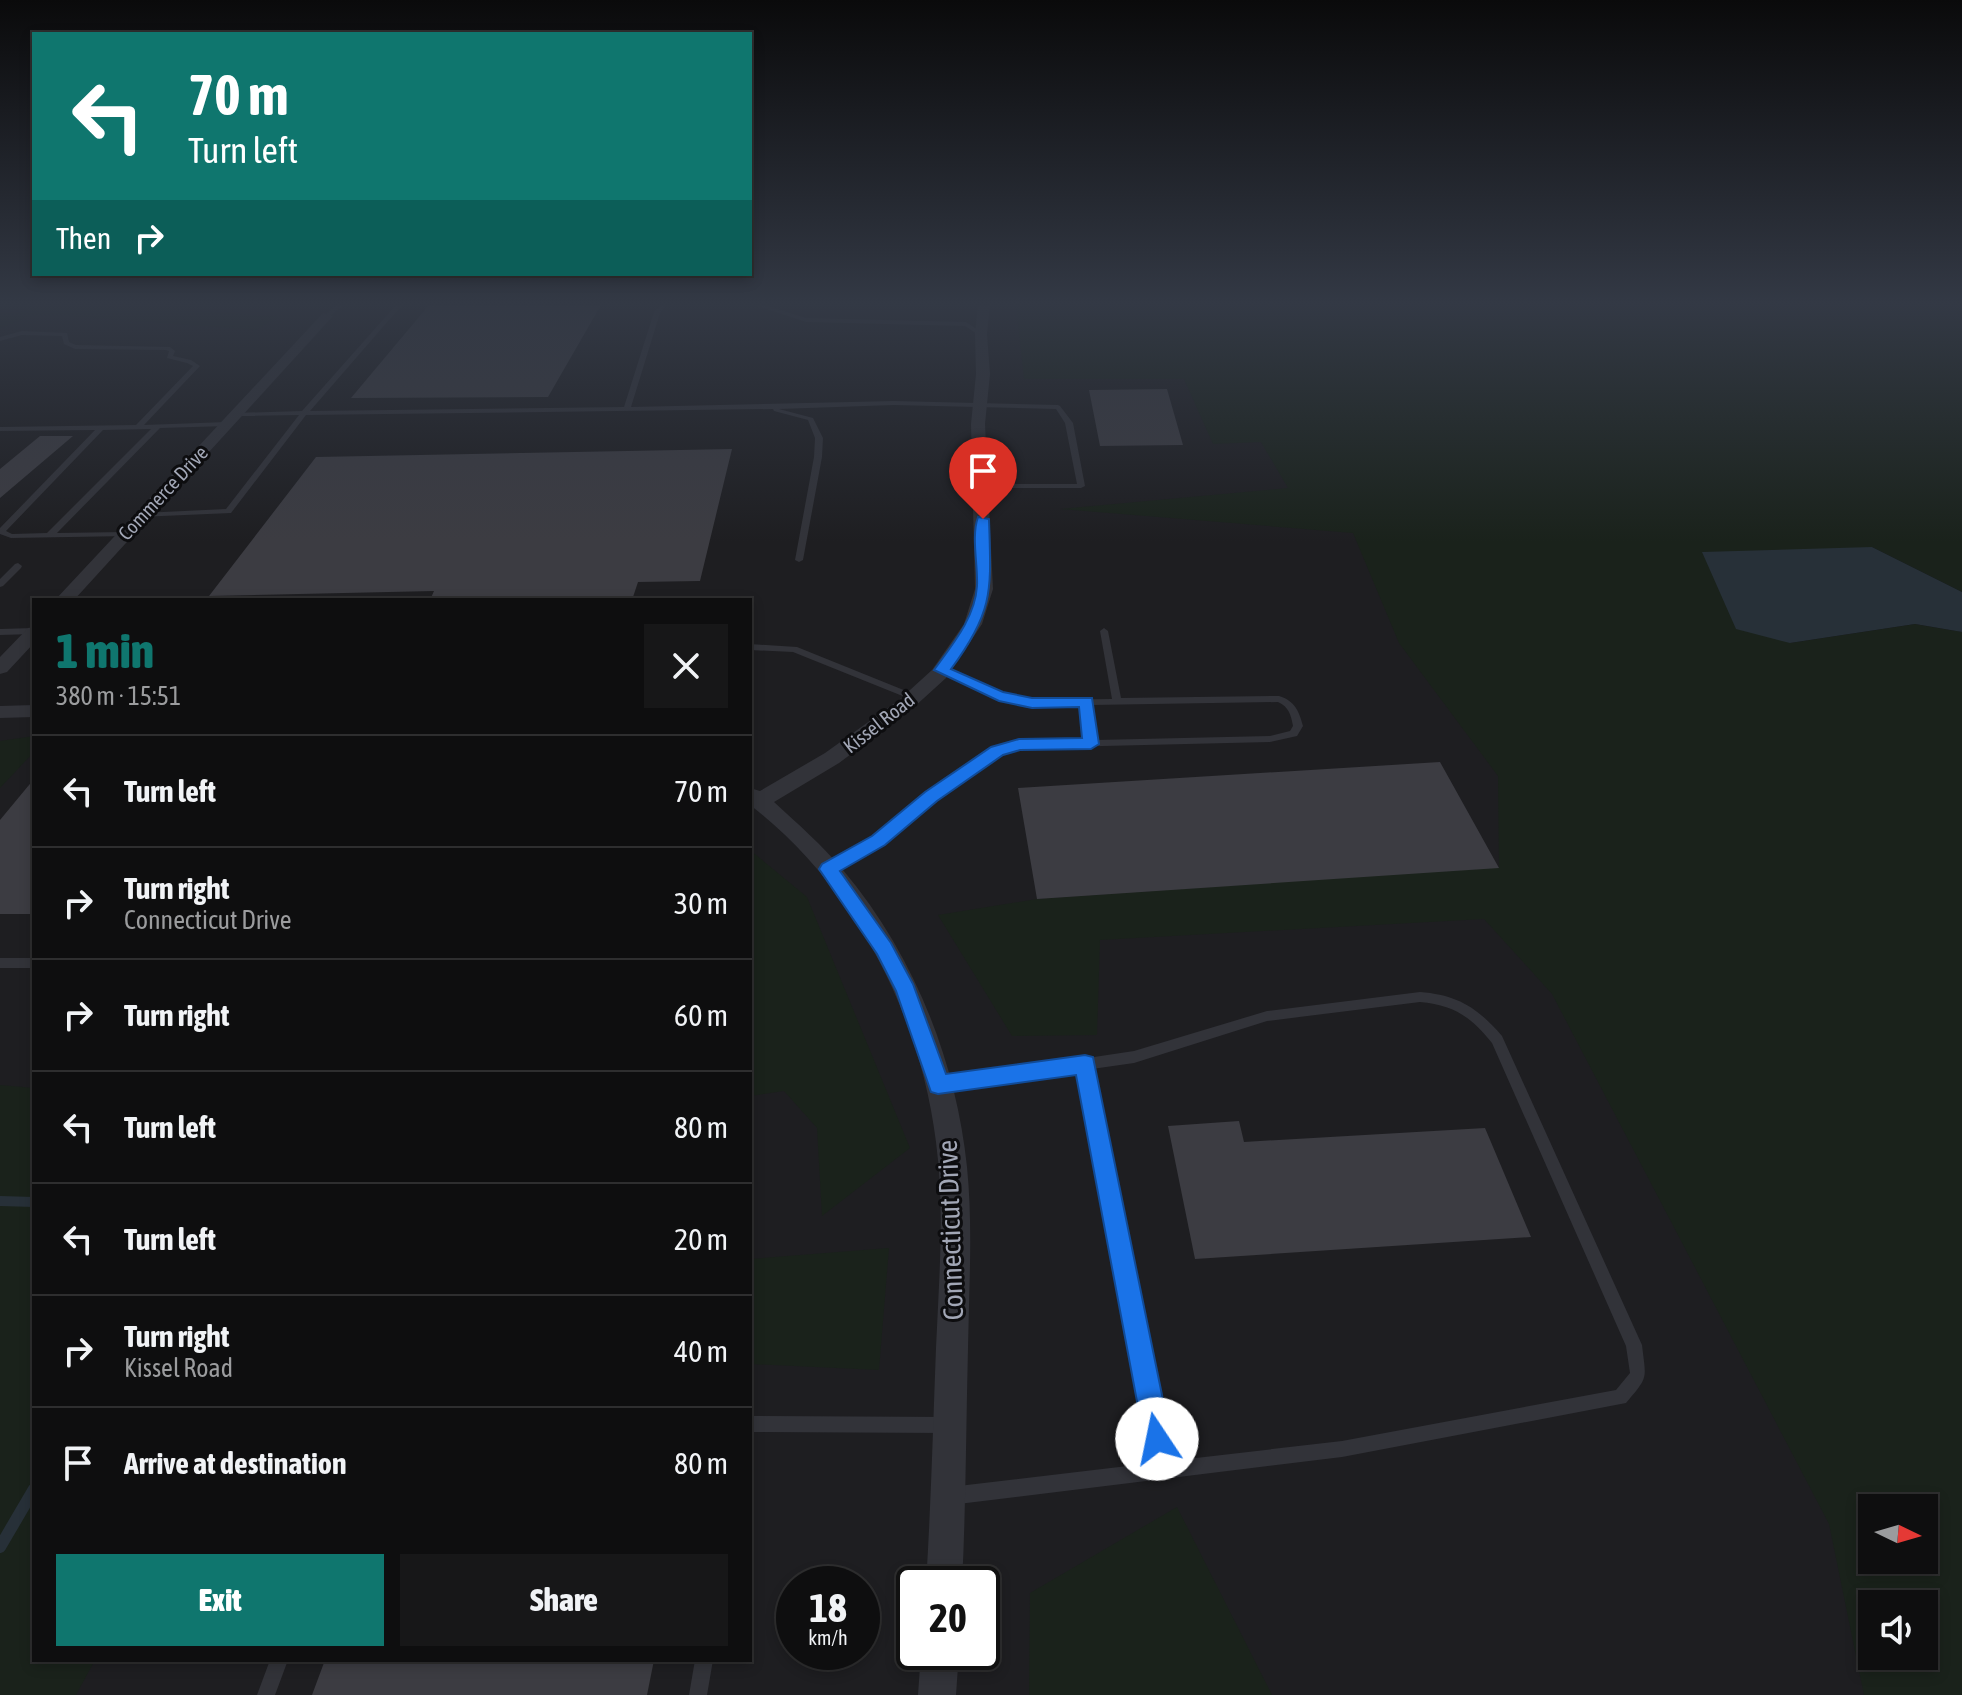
<!DOCTYPE html>
<html lang="en">
<head>
<meta charset="utf-8">
<style>
	body { margin:0; font-family:"Asap Condensed",sans-serif; background:#171718; color:#f1f3f6; height:100vh; display:flex; flex-direction:column; font-size:30px; white-space:nowrap }
	* { box-sizing:border-box; margin:0 }
	p { font-size:26px; color:#9b9c9e }
	.icon { flex:none; width:44px; height:44px; fill:none; stroke:currentColor; stroke-width:2; stroke-linecap:round; stroke-linejoin:round }
	.map { position:relative; flex:1; overflow:hidden }
	.panel { position:absolute; left:32px; top:598px; width:720px; height:1064px; display:flex; flex-direction:column; background:#0e0e0f; border-radius:0px; box-shadow:0 4px 12px #0003,0 0 0 2px #2e2e2f }
	.panel>* { flex:none }
	.banner { position:absolute; left:32px; top:32px; width:720px; height:244px; border-radius:0px; box-shadow:0 4px 12px #0003,0 0 0 2px #2e2e2f; background:#0f766e; color:#fff; overflow:hidden }
	.needle { width:52px; rotate:95deg }
	.tools { position:absolute; left:1858px; top:1494px; display:grid; gap:16px }
	.tools a { display:grid; place-items:center; width:80px; height:80px; border-radius:0px; background:#0e0e0f; box-shadow:0 4px 12px #0003,0 0 0 2px #2e2e2f; font-size:40px }
	.speed { position:absolute; left:776px; top:1566px; display:flex; gap:16px; font-size:40px; font-weight:700; text-align:center }
	.speed>* { display:grid; place-content:center; width:104px; height:104px; border-radius:50%; background:#0e0e0f; box-shadow:0 4px 12px #0003,0 0 0 2px #2e2e2f; line-height:1 }
	.speed small { font-size:20px; font-weight:400 }
	.speed .limit { border:4px solid #111; border-radius:12px; background:#fff; color:#111 }
	.pin { position:absolute; display:grid; place-items:center; width:68px; height:68px; color:#fff; margin:-82px -34px; border-radius:50% 50% 50% 0; rotate:-45deg; box-shadow:0 0 8px #0007 }
	.pin .icon { rotate:45deg }
	.me { position:absolute; width:88px; margin:-44px; rotate:349deg; stroke-linejoin:round; filter:drop-shadow(0 0 6px #0008) }
	.turn { display:flex; align-items:center; gap:28px; height:168px; padding:0 24px; font-size:36px }
	.turn .icon { width:104px; height:104px; stroke-width:2.5 }
	.turn b { display:block; font-size:56px; line-height:68px }
	.then { display:flex; align-items:center; height:76px; padding:0 24px; background:#0003; gap:16px; font-size:30px }
	.round { display:grid; place-items:center; flex:none; width:84px; height:84px; border-radius:0px; background:#171718 }
	.headline { display:flex; align-items:center; justify-content:space-between; height:136px; padding:0 24px }
	h1 { font-size:48px; font-weight:800; line-height:60px; color:#0f766e }
	.cta { display:flex; gap:16px; margin-top:auto; padding:16px 24px }
	.cta a { flex:1; height:92px; border-radius:0px; background:#0f766e; color:#fff; font-size:32px; font-weight:800; line-height:92px; text-align:center }
	.cta a+a { background:#171718; color:#f1f3f6 }
	ul { padding:0; list-style:none }
	li { display:flex; align-items:center; gap:24px; height:112px; padding:0 24px; border-top:2px solid #2e2e2f }
	li div { flex:1 }
	li b { display:block; font-size:30px }
	li em { font-style:normal }
	.map>svg:first-child { display:block }
	.built { fill:#1e1e21; fill-rule:evenodd }
	.green { fill:#1a221b; fill-rule:evenodd }
	.water { fill:#273038 }
	.lines { fill:none; stroke-linecap:round; stroke-linejoin:round }
	.stream-far1 { stroke:#273038; stroke-width:10 }
	.stream { stroke:#273038; stroke-width:12 }
	.building { fill:#3c3c42 }
	.service { fill:#323339; fill-rule:evenodd }
	.minor { fill:#323339; fill-rule:evenodd }
	.route { fill:#1a73e8; stroke:#114b97; stroke-width:2 }
	.labels { text-anchor:middle; stroke-width:6; stroke-linejoin:round; paint-order:stroke }
	.far-street-label { font-size:20px; fill:#a2a7b6; stroke:#0d0d0f }
	.near-street-label { font-size:28px; fill:#a2a7b6; stroke:#0d0d0f }
</style>
</head>
<body>
<div class="map">
<svg width="1962" height="1695" viewBox="0 0 1962 1695">
	<rect width="100%" height="100%" fill="#121214"/>
	<path class="built" d="M0 305H1283L1962 1369V1695H0ZM34 600H750V1660H34ZM1872 1508H1924V1560H1872ZM794 1584H862V1652H794ZM914 1584H982V1652H914ZM1872 1604H1924V1656H1872Z"/>
	<path class="green" d="M38 305H126L278 317 256 330 57 315 29 316 0 328V313L15 314Z
		M1016 305H1962V592L1872 547 1790 643 1915 624 1962 632V1695H1864L1829 1524 1552 994 1484 919 1100 940 1097 1035 1012 1036 938 915 1037 899 1499 867 1498 776 1399 643 1353 533 1060 509 1288 488 1261 442 1213 444 1184 379H1024ZM1872 1508H1924V1560H1872ZM1872 1604H1924V1656H1872Z
		M34 736V752L0 788V741Z
		M750 850 807 897 910 1148 822 1216 817 1128 784 1091 750 1096Z
		M0 1085 34 1088V1660H95L76 1695H0Z
		M889 1248 879 1370 750 1364V1259Z
		M1177 1507 1272 1695H1029L1030 1593Z"/>
	<path class="water" d="M1872 547 1962 592V632L1915 624 1790 643 1736 629 1702 552Z"/>
	<g class="lines">
		<path class="stream-far1" d="M0 1201 34 1202"/>
		<path class="stream" d="M0 1547 34 1489"/>
	</g>
	<path class="building" d="M429 305H601L548 397 351 398Z
		M1167 389 1183 445 1100 446 1089 390Z
		M40 436H73L0 498V469Z
		M732 449 700 581 638 582 632 600H430L434 591 209 596 316 457Z
		M1440 762 1499 868 1037 899 1018 788Z
		M34 779V914H0V820Z
		M1239 1121 1244 1142 1485 1128 1531 1237 1195 1259 1168 1126Z
		M325 1660H654L647 1695H312Z"/>
	<g class="lines">
		<path class="service" d="M336 305H343L329 317H325V315Z
			M396 305H402L310 411 624 407 654 312 661 305H667L660 313 631 407 894 401 1058 405 1060 406 1073 423 1085 486 1081 488H980L976 486 980 484H1077L1065 423 1056 409 894 405 779 409 813 418 823 438 822 457 803 560 799 562 795 560 814 457 815 438 808 420 774 411 773 409 306 415 231 513 139 517 138 515 142 513 226 509 299 415 236 416 233 414 234 413 302 411Z
			M754 305H764L806 318 966 322 984 334 979 335 965 326 806 322Z
			M22 331 67 333 69 342 76 345 170 347 175 351 173 356 191 360 200 366 144 425 227 422 231 424 227 426 160 428 57 533 125 532H128V536L11 538 0 534V528L95 430 0 431V427L136 425 193 366 187 363 167 358 169 351 166 350 75 349 64 344 62 336 22 335 0 341V337ZM151 429 47 533 12 534 6 531 103 430Z
			M18 563 22 566 21 568 3 586 0 587V579L15 564Z
			M34 628V634L0 635V629Z
			M1104 628 1108 631 1121 698 1279 696C1295 701 1299 711 1303 726L1297 736 1270 742 1020 748C974 766 940 799 901 829 880 846 856 859 832 872H824L822 869 824 866 873 838 958 772 995 750 1019 742 1086 740 1082 705 1032 706 999 699 939 672V668H945L1002 694 1032 700 1112 699 1100 631ZM1278 702C1289 707 1291 715 1293 726L1290 731 1270 736 1096 740 1092 705Z
			M750 644 797 647 916 695 918 697 916 699H910L793 652 750 650Z
			M0 958H34V968H0Z
			M1420 992C1458 995 1478 1008 1502 1036L1642 1345C1646 1380 1649 1376 1626 1403L1342 1457 950 1505 944 1502 941 1496 944 1490 950 1487 1153 1463 1080 1070 939 1091 934 1089 932 1085 934 1081 1134 1051 1267 1011ZM1420 1002C1454 1005 1471 1017 1492 1043L1626 1346 1630 1373 1616 1390 1342 1441 1170 1461 1092 1069 1134 1063 1267 1021Z
			M750 1416 947 1417 953 1419 955 1425 953 1431 947 1433 750 1432Z
			M270 1660H288L275 1695H257Z
			M695 1660H713L707 1695H689Z"/>
		<path class="minor" d="M978 305H990L987 334 990 374 985 424 993 589 982 624 946 678 913 708 839 763 774 802C798 824 822 845 843 870 913 953 956 1060 967 1167 973 1227 969 1288 968 1348 966 1427 966 1505 962 1584H926C931 1505 933 1426 936 1348 939 1279 945 1210 936 1142 920 1013 854 885 750 805V788L760 791 825 753 899 700 932 670 964 624 975 589 971 424 976 374 975 334Z
			M323 313 333 316 74 600H55Z
			M34 627V643L7 672 0 674V657L28 628Z
			M34 705V717L0 718V706Z
			M921 1652H959L956 1695H918Z"/>
	</g>
	<linearGradient id="sky" x2="0" y2="1"><stop stop-color="#0a0a0b"/><stop offset="0.56" stop-color="#333945"/><stop offset="1" stop-color="#333945" stop-opacity="0"/></linearGradient>
	<rect width="1962" height="542" fill="url(#sky)"/>
	<path class="route" d="M978 517 989 519C991 589 995 610 951 669L1003 692 1032 698H1092L1099 744 1091 749 1020 750 1003 755 937 801 885 845 840 871 891 943 913 984 946 1074 1085 1055 1093 1057 1171 1439 1167 1449 1157 1453 1148 1449 1144 1439 1076 1075 938 1094 931 1092 896 991 877 954 819 869 822 864 872 836 925 792 991 747 1019 739 1082 738 1079 707 1032 708 999 701 934 670C952 645 975 618 977 586 978 564 971 537 978 517Z"/>
	<g class="labels">
		<g class="far-street-label">
			<text transform="translate(163 493) rotate(-47)" y="7">Commerce Drive</text>
			<text transform="translate(879 723) rotate(-38)" y="7">Kissel Road</text>
		</g>
		<g class="near-street-label">
			<text transform="translate(950 1230) rotate(-92)" y="10">Connecticut Drive</text>
		</g>
	</g>
</svg>
<div class="tools">
<a><svg class="needle" viewBox="-14 -14 28 28"><path d="M0-13l5 13h-10z" fill="#e53935"/><path d="M0 13l5-13h-10z" fill="#9b9c9e"/></svg></a>
<a><svg class="icon" aria-label="sound" viewBox="0 0 24 24"><path d="M4 9h4l5-4v14l-5-4H4zM17 9q2 3 0 6"/></svg></a>
</div>
<div class="speed"><div>18<small>km/h</small></div><div class="limit">20</div></div>
<div class="pin" style="left:983px;top:519px;background:#d93025"><svg class="icon" aria-label="arrive" viewBox="0 0 24 24"><path d="M6 21V4h12l-3 4 3 4H6"/></svg></div>
<svg class="me" style="left:1157px;top:1439px" viewBox="-20 -20 40 40"><circle r="19" fill="#fff"/><path d="M0-13L10 11 0 6-10 11z" fill="#1a73e8"/></svg>
<div class="banner">
<div class="turn"><svg class="icon" aria-label="left" viewBox="0 0 24 24"><path d="M17 20v-9H6M10 6l-5 5 5 5"/></svg><div><b>70 m</b>Turn left</div></div>
<div class="then">Then<svg class="icon" aria-label="right" viewBox="0 0 24 24"><path d="M7 20v-9h11M14 6l5 5-5 5"/></svg></div>
</div>
<section class="panel">
<div class="headline"><div><h1>1 min</h1><p>380 m · 15:51</p></div><a class="round"><svg class="icon" aria-label="close" viewBox="0 0 24 24"><path d="M6 6l12 12M18 6L6 18"/></svg></a></div>
<ul>
<li><svg class="icon" aria-label="left" viewBox="0 0 24 24"><path d="M17 20v-9H6M10 6l-5 5 5 5"/></svg><div><b>Turn left</b></div><em>70 m</em></li>
<li><svg class="icon" aria-label="right" viewBox="0 0 24 24"><path d="M7 20v-9h11M14 6l5 5-5 5"/></svg><div><b>Turn right</b><p>Connecticut Drive</p></div><em>30 m</em></li>
<li><svg class="icon" aria-label="right" viewBox="0 0 24 24"><path d="M7 20v-9h11M14 6l5 5-5 5"/></svg><div><b>Turn right</b></div><em>60 m</em></li>
<li><svg class="icon" aria-label="left" viewBox="0 0 24 24"><path d="M17 20v-9H6M10 6l-5 5 5 5"/></svg><div><b>Turn left</b></div><em>80 m</em></li>
<li><svg class="icon" aria-label="left" viewBox="0 0 24 24"><path d="M17 20v-9H6M10 6l-5 5 5 5"/></svg><div><b>Turn left</b></div><em>20 m</em></li>
<li><svg class="icon" aria-label="right" viewBox="0 0 24 24"><path d="M7 20v-9h11M14 6l5 5-5 5"/></svg><div><b>Turn right</b><p>Kissel Road</p></div><em>40 m</em></li>
<li><svg class="icon" aria-label="arrive" viewBox="0 0 24 24"><path d="M6 21V4h12l-3 4 3 4H6"/></svg><div><b>Arrive at destination</b></div><em>80 m</em></li>
</ul>
<div class="cta"><a>Exit</a><a>Share</a></div>
</section>
</div>
</body>
</html>
